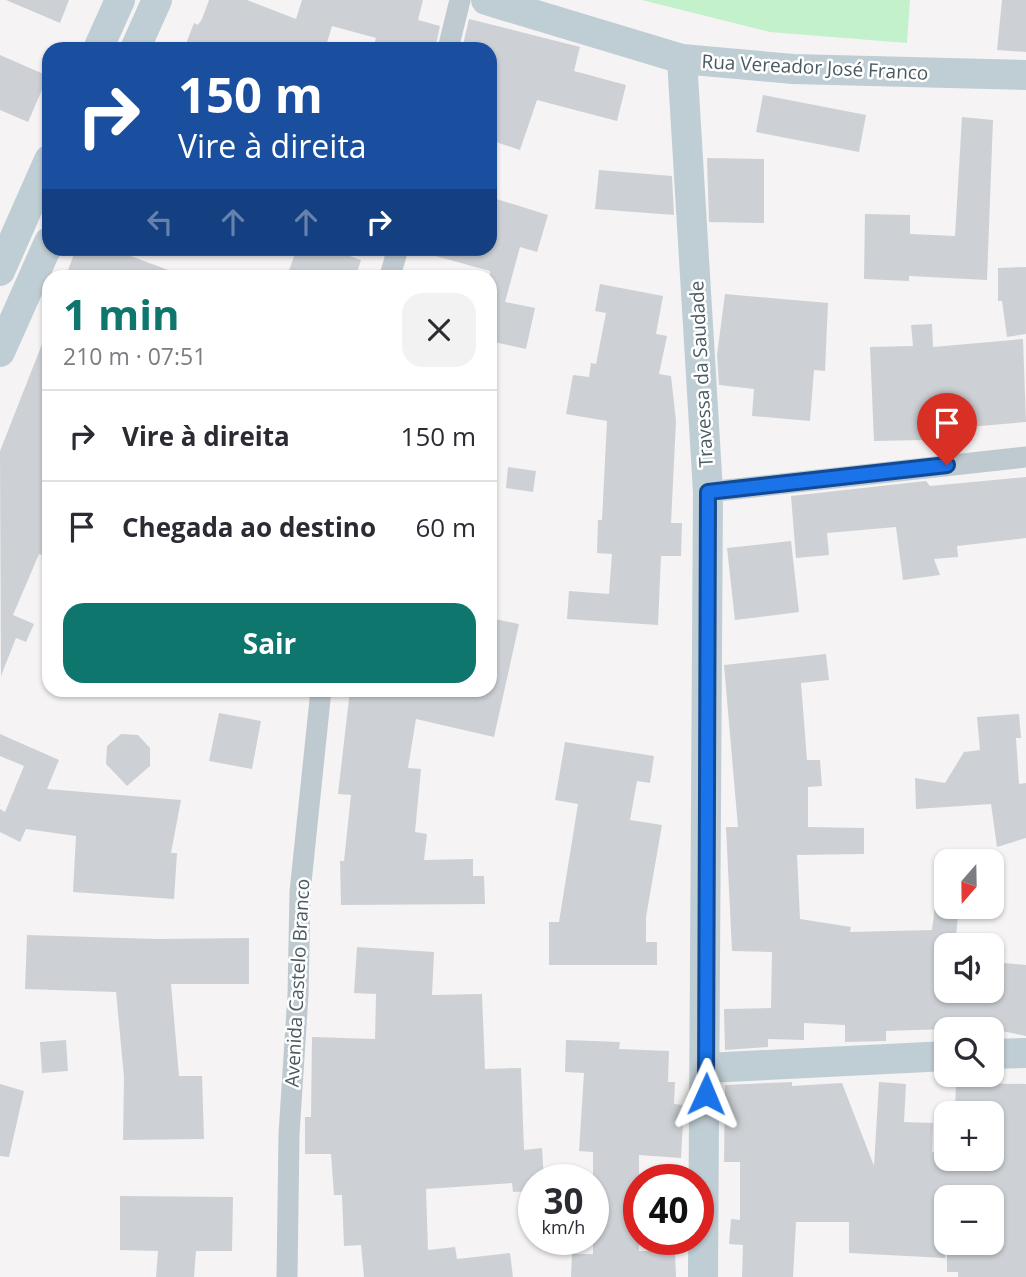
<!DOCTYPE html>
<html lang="pt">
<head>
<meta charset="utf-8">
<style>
	body { margin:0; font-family:"Open Sans",sans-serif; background:#f2f2f3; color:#2b2b33; height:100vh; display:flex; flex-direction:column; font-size:26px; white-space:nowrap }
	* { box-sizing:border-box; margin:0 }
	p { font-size:23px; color:#7c7c81 }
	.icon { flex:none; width:38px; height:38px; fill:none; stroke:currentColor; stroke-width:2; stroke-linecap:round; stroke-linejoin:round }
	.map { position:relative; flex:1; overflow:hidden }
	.side { position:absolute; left:42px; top:270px; width:455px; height:427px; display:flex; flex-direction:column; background:#fff; border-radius:21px; box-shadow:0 2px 5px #0004 }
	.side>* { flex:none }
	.guide { position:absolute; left:42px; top:42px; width:455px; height:214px; border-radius:21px; box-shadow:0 2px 5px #0004; background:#1a4fa0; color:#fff; overflow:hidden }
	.needle { width:46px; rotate:200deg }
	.controls { position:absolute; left:934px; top:849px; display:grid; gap:14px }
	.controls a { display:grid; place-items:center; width:70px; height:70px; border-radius:14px; background:#fff; box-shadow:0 2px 5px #0004; font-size:35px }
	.speed { position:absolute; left:518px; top:1164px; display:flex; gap:14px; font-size:35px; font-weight:700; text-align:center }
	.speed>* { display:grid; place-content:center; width:91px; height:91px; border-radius:50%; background:#fff; box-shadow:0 2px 5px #0004; line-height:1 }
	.speed small { font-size:18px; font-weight:400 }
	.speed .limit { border:10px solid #d22; background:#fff; color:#111 }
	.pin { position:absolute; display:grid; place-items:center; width:60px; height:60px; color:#fff; margin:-72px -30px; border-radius:50% 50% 50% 0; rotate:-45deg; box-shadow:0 0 7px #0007 }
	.pin .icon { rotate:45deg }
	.me { position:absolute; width:77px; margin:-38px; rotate:1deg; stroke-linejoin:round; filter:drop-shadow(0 0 5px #0008) }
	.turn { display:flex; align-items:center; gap:24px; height:147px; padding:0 21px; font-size:32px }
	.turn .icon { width:91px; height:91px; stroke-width:2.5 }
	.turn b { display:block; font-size:49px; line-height:60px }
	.lanes { display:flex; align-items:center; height:66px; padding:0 21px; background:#0003; justify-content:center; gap:35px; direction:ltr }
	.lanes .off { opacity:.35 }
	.round { display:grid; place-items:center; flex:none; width:74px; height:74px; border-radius:21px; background:#f2f2f3 }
	.summary { display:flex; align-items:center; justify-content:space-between; height:119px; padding:0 21px }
	h1 { font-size:42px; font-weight:700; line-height:52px; color:#0f766e }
	.cta { display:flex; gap:14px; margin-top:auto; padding:14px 21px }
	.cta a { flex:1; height:80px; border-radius:21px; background:#0f766e; color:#fff; font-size:28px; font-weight:700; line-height:80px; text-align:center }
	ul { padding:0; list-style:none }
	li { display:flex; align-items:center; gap:21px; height:91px; padding:0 21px; border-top:2px solid #e1e1e2 }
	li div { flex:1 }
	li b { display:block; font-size:26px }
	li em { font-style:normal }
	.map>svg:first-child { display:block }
	.green { fill:#c2f1cc }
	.building { fill:#cdd1d5 }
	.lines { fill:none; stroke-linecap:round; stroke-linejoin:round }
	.street { stroke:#becacf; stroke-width:21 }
	.secondary { stroke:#bfcdd4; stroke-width:30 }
	.route-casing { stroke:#114b97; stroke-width:18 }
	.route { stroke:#1a73e8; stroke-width:12 }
	.labels { text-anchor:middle; stroke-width:5; stroke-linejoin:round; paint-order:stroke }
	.street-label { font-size:19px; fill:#4a5a61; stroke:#fff }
</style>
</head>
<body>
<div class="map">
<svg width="1026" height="1277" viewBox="0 0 1026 1277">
	<rect width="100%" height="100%" fill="#f5f3f3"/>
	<path class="green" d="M642 0H910L907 43 770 32Z"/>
	<path class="building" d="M6 0H69L60 23Z
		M209 0H247L296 19 302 0H423L418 20 440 26 435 49H373L376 38 332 26 325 49H290L269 43 267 49H184L194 23 198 25 202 19Z
		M1002 0H1026V52L997 50Z
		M469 19 580 47 574 71 626 85 617 121 537 100 520 150 490 140V49H462Z
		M0 55 48 76 28 122 0 110Z
		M763 95 866 115 859 152 756 132Z
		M962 117 993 120 987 280 909 276V281L864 279 865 214 910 215V234L955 236Z
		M707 158 764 159V223L709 222Z
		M599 170 672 176 674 215 595 209Z
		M490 197 548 215 537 252 520 247 505 302 535 308 526 349 490 341V271L432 255V248H490Z
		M76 248H109L179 274V276H66Z
		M297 248H327L361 260 356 276H287Z
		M1026 267V334L1007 337 1002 301H998V268Z
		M600 284 663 296 656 334 667 336 659 374 671 376 676 421 671 523H682L681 556H661L658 625 567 619 569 591 609 594 612 554 597 553 598 520H602L607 421 566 414 573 375 589 377 591 363 596 364 606 313 595 311Z
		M725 294 828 303 825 371 814 370 810 421 752 416 754 389 719 385 717 355Z
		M932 324 933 347 1023 339 1026 422 921 431 922 440 874 441 870 347 913 346 911 325Z
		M48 329 49 557 39 554 13 615 34 624 26 642 16 638 1 676 0 451Z
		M508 467 536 471 533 492 506 488Z
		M1026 477V538L957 546 958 557 934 559 940 575 903 580 896 527 827 533 829 555 796 558 791 496 926 481 930 486Z
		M791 541 799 612 735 620 727 548Z
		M490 618 519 624 494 737 416 719 408 768 421 769 415 832 427 834 424 860 473 859V876H484L485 904 341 905 340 861H344L351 795 338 794 350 690H490Z
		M826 654 829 680 801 683 807 760H820L822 786 808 787V827L864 828V854L797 855 800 919 851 927 850 932 932 930 935 906H959L955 945H947V990H992V962L1026 965V1036L992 1029H947L886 1031V1041L845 1042V1025L804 1023V1040L768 1039V1047L725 1050 724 1009 771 1008 772 952 732 951 726 827H738L724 665Z
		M219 713 261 721 252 769 209 761Z
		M1019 714 1021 738H1016L1019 784 1026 783V838L997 847 991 804 916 809 915 778 945 783 964 752 980 750 977 717Z
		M0 734 59 760 47 789 181 800 171 853H177L174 899 73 892 76 836 26 829 20 842 0 832V809L5 812 24 766 0 756Z
		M121 734 138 735 150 748V766L127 786 106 764 107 746Z
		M565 742 654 756 650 783 637 781 630 820 662 825 646 917V942H657V965H549V922H559L578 804 555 800Z
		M27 935 157 939 249 938V984H171L179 1076H202L204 1139 123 1140 124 1077 116 992 25 989Z
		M357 947 434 952 432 995 482 994 485 1069 521 1068 524 1150 542 1148 544 1180H534V1191L513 1192 512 1183 426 1189 428 1250 455 1247 457 1259 510 1253 513 1277H364L361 1245 344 1246 342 1195H334L331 1154H305V1117H311L312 1037 375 1039 376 994 354 993Z
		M66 1040 68 1071 42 1073 40 1042Z
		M566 1040 620 1042 619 1049 669 1051 668 1082H675L674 1104 684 1105 681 1158 639 1155V1251H675L676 1277H571L572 1254H593V1152L579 1151 584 1073 565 1072Z
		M792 1082V1086L842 1083 874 1166 879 1082 906 1084 904 1122 933 1123 932 1152H947V1158H992V1113H955L956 1083 1026 1084V1277H958V1272H947V1242H992V1197H947L945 1258 849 1253V1222H796L793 1277H742L743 1245 729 1244 731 1219 740 1220V1162H724L725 1085Z
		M0 1084 24 1091 9 1157 0 1156Z
		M120 1196 233 1197 232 1251H196L194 1277H156L158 1251 120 1250Z"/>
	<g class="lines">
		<path class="street" d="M448 49 460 0
			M390 276 398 248
			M708 492 1026 457
			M287 1277 289 1134 298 995 300 892 321 690"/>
		<path class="secondary" d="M486 0 682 59 793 69 1026 75
			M98 49 120 0
			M135 49 157 0
			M682 59 708 492 703 1277
			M0 271 49 160
			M0 352 49 242
			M992 1054 1026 1053
			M706 1068 947 1056"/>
	</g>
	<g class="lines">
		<defs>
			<path id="route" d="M706 1094 708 492 947 465"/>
		</defs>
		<use href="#route" class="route-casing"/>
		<use href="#route" class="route"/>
	</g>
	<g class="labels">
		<g class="street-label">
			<text transform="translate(815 67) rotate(3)" y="7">Rua Vereador José Franco</text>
			<text transform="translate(701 374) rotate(-93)" y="7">Travessa da Saudade</text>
			<text transform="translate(297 983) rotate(-87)" y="7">Avenida Castelo Branco</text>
		</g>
	</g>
</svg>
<div class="controls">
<a><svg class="needle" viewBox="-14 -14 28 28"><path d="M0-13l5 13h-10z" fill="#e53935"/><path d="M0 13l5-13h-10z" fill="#7c7c81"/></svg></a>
<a><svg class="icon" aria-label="sound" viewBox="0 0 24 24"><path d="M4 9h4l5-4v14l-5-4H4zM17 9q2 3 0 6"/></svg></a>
<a><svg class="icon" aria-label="search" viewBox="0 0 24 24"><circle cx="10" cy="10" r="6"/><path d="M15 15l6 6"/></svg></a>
<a>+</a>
<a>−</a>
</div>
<div class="speed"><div>30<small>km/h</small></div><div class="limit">40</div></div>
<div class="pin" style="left:947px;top:465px;background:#d93025"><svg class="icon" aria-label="arrive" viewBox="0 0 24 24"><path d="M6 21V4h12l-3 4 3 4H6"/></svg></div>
<svg class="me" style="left:706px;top:1094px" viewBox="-20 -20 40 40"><path d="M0-17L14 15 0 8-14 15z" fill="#1a73e8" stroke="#fff" stroke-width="4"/></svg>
<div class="guide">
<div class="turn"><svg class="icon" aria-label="right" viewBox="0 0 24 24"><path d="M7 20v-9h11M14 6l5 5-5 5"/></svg><div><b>150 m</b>Vire à direita</div></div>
<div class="lanes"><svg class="icon off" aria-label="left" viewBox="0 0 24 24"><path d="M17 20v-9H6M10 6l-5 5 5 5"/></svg><svg class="icon off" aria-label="ahead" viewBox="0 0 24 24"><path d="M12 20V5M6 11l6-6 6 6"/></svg><svg class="icon off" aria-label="ahead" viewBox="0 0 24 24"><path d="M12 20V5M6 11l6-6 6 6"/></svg><svg class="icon" aria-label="right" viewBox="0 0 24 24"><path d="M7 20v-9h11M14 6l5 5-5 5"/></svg></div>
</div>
<section class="side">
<div class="summary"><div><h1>1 min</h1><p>210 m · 07:51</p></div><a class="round"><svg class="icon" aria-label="close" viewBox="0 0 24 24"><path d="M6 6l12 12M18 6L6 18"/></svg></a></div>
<ul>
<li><svg class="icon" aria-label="right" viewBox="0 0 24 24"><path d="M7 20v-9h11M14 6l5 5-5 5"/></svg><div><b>Vire à direita</b></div><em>150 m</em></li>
<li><svg class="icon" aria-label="arrive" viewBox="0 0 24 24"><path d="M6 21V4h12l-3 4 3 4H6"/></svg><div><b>Chegada ao destino</b></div><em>60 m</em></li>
</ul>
<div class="cta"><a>Sair</a></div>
</section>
</div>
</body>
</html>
